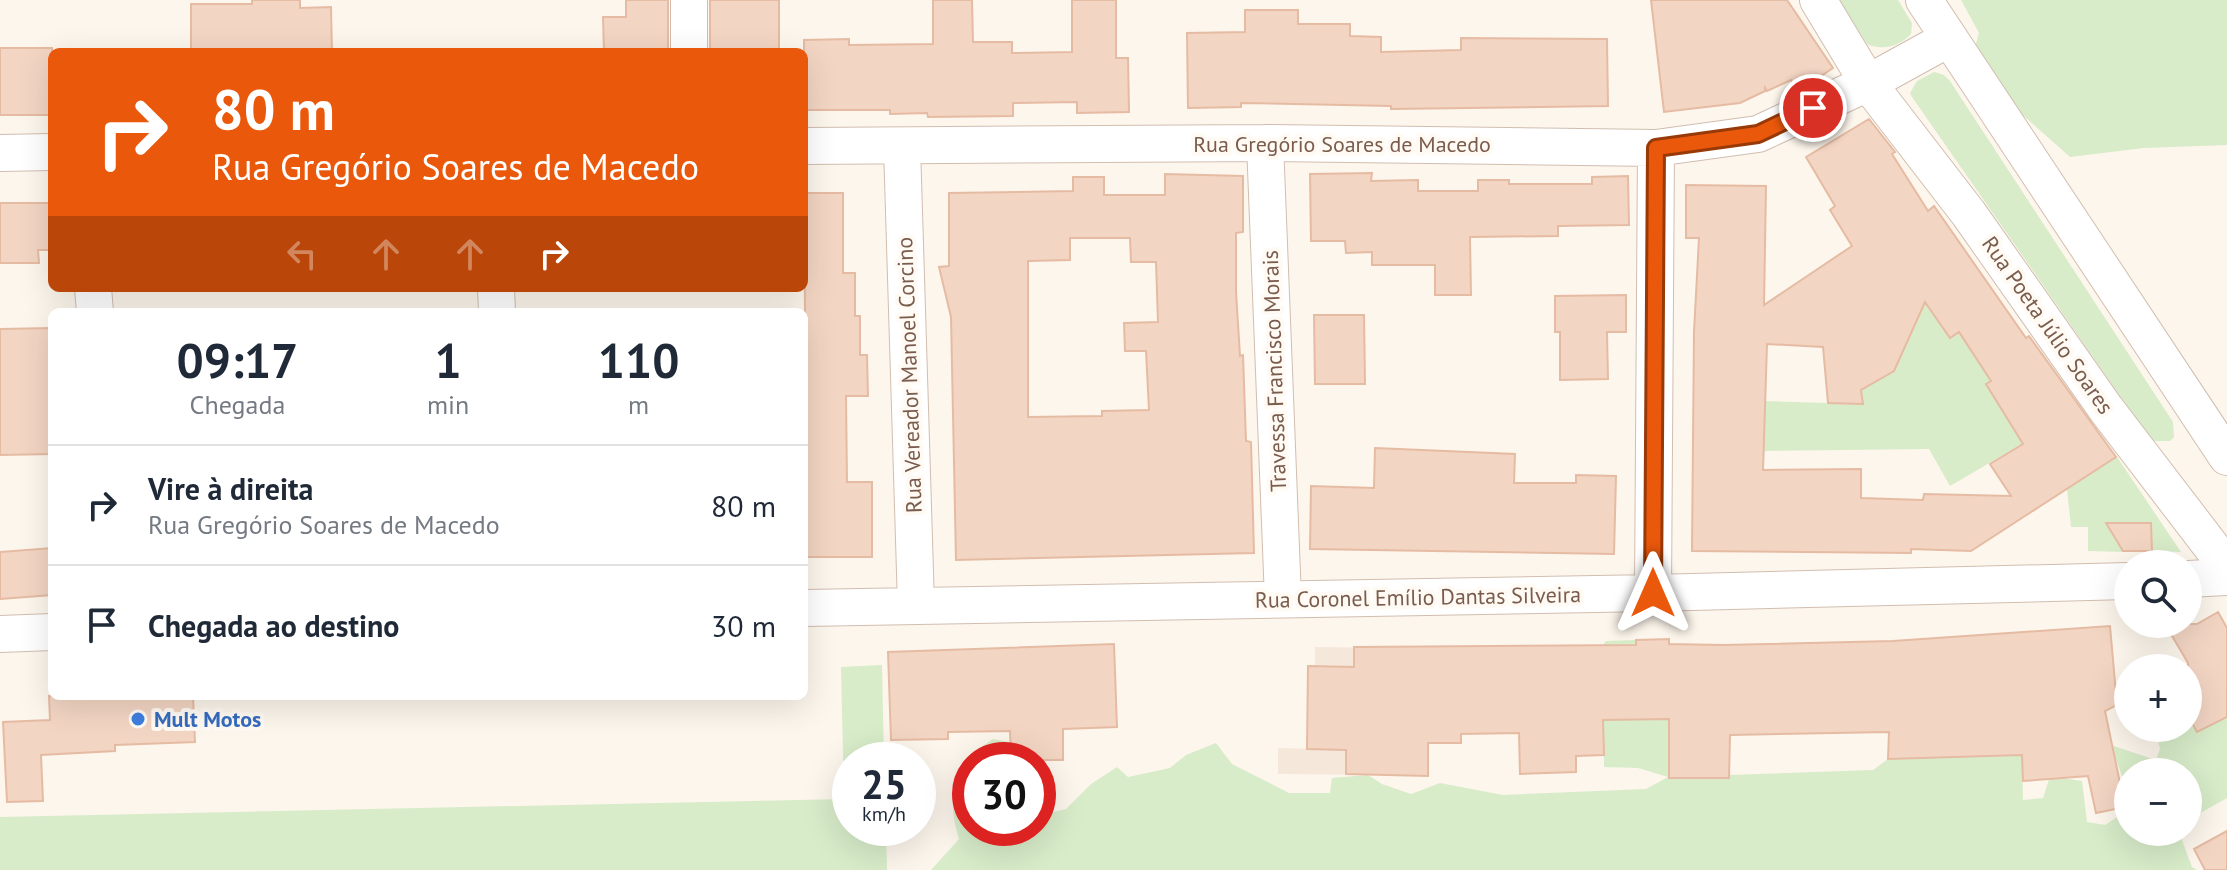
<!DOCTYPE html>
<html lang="pt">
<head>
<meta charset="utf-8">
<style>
	body { margin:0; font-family:"PT Sans",sans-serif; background:#f2f2f3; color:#1f2937; height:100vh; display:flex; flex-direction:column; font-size:30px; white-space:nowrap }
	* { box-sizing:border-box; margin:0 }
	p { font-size:26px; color:#747a83 }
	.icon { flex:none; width:44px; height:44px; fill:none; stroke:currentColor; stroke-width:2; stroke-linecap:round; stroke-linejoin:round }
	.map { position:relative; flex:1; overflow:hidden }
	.side { position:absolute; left:48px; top:308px; width:760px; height:392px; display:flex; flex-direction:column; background:#fff; border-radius:12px; box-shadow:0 8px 32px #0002 }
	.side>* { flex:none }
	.hud { position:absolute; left:48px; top:48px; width:760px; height:244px; border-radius:12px; box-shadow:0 8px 32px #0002; background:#ea580c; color:#fff; overflow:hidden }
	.buttons { position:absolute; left:2114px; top:550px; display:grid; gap:16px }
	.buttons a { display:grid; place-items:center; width:88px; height:88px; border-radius:50%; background:#fff; box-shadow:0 8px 32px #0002; font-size:40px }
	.speed { position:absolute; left:832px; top:742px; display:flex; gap:16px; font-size:40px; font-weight:700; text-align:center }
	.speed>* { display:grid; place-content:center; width:104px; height:104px; border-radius:50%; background:#fff; box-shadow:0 8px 32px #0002; line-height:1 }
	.speed small { font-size:20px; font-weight:400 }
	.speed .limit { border:12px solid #d22; background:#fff; color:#111 }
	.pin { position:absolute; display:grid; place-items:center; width:68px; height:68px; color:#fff; margin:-34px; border:4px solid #fff; border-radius:50%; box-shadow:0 2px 8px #0007 }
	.me { position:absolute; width:88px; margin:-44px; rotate:0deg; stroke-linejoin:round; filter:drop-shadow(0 0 6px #0008) }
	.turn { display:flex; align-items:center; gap:28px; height:168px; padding:0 32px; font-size:36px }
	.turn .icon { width:104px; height:104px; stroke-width:2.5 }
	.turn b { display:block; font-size:56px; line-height:68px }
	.lanes { display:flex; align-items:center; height:76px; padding:0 32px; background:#0003; justify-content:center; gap:40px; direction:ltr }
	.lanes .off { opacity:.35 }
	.eta { display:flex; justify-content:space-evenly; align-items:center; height:136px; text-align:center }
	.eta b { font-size:48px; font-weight:700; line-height:56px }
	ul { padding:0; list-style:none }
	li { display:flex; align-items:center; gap:24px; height:120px; padding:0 32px; border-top:2px solid #e0e1e3 }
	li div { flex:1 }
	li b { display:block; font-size:30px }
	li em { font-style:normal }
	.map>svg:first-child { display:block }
	.residential { fill:#f5e8da }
	.green { fill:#d8ecc9 }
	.building { fill:#f3d5c3; stroke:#e6bba3; stroke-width:2; fill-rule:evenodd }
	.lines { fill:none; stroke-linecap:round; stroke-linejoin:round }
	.street-casing { stroke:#d1beb0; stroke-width:38 }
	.street { stroke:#fff; stroke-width:36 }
	.route-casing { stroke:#983908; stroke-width:20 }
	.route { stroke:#ea580c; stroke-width:14 }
	.shop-dot { fill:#3f7fe0; stroke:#fffaf3; stroke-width:3 }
	.labels { text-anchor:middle; stroke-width:8; stroke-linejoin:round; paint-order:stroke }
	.street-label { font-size:22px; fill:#7a5c4d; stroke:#fffaf3 }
	.shop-label { font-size:22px; font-weight:bold; fill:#366cbe; stroke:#fffaf3; text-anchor:start }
</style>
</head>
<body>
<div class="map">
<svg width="2227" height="870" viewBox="0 0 2227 870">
	<rect width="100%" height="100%" fill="#fdf6ec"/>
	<path class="residential" d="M1315 647 1396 648V775L1278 774V748L1315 749Z"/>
	<path class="green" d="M1838 0H1898L1912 23 1911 34C1900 46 1883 51 1867 44Z
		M1961 0H2227V145L2144 148 2070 157 2016 109 1972 58 1979 33Z
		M1934 72 1944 75 1950 81 2173 422 2174 437 2170 441H2155L2148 436 1912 97 1910 93 1917 81Z
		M1925 301 1950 338 1959 332 1981 366 1990 360 2034 437 1950 486 1929 449 1764 451 1765 401 1862 404 1861 392Z
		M2117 457 2181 552 2152 551 2150 523H2125V552L2088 551V527H2071L2067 489Z
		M1636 640 1637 719H1670L1669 777 1873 770 1888 759 2022 755 2023 800 2043 798 2050 776 2082 781 2087 822 2105 825 2128 810V832H2179L2192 867 2197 870H931L959 839C948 802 953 794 970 760V828H1038V816L1066 809 1091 784 1117 767 1128 777 1170 768 1186 755 1216 743 1232 764 1289 793H1330L1332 778 1368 775 1382 784 1411 794 1440 783 1503 795 1646 789 1668 777 1638 768 1604 767 1602 646 1606 641Z
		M882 665 884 760H850V828H886L887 870H0V817L844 799 841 667Z
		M2188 715 2197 732 2227 717V798L2188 820V772H2128V793L2111 745 2156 760 2160 749 2155 728H2188Z
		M993 739 1010 742 1011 760H970L974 752Z"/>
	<path class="building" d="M252 0H300V8L331 7 332 52H191V4H252Z
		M626 0H668V52H604L603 17H626Z
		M710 0H779V52H710Z
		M933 0H972L973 42H1012V53L1072 52V0H1116V58H1128L1129 112 1077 113V102L1013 103V116L928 117 927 113 890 114V110H804V40L849 39V45L933 44Z
		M1651 0H1787L1833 68 1799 91 1791 80 1767 91 1765 88V91L1740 103 1664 112Z
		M1245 10H1298V24H1350V36L1381 37V52L1461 50V38L1607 39 1608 106 1391 109V106L1241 103V107L1188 108 1187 33 1245 32Z
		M0 48H52V115H0Z
		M1869 119 1895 152 1892 154 1928 211 1934 206 2026 338 2029 336 2116 457 1971 551 1911 549V553L1692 551 1694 332 1699 238H1686V185L1766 186 1764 305 1852 246 1830 210 1835 206 1806 157ZM1925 302 1950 338 1959 332 1991 381 1986 384 2023 444 1990 464 2011 496 1924 494 1923 500 1861 498V469L1763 470 1767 344 1823 347 1828 403 1863 404 1861 390 1894 371Z
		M1372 173 1371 181 1418 180V191H1478V180H1509V184H1592V177L1628 176 1629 225 1558 226V236L1470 237 1471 295H1435V265H1372V252L1346 253 1345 241H1311L1310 174Z
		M1165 174 1243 176V232L1236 233V292L1240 356 1243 355 1246 441 1251 442 1254 553 956 560 951 317 939 267 949 266V193L1073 191V177H1104V195H1165ZM1070 238H1130L1131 262H1156L1158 322 1124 323 1125 351H1146L1149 410 1102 411V416L1028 417V261L1070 260Z
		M804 193H843V273H855V316H860V355H867L868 396H846L847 482H872V557H807Z
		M0 203H52V250H38L39 263H0Z
		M1626 295V332H1607L1608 379 1560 380V332H1555V296Z
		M1314 315H1364L1365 384H1315Z
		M52 328V454L0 455V329Z
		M1375 448 1515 454 1514 483H1576V475L1616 476 1614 554 1310 549 1311 486 1374 488Z
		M2106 523H2151L2152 551H2123Z
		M52 548V595L0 599V552Z
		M2218 612 2227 628V717L2197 732 2188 715V663L2165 624H2197Z
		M2110 626 2117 705 2105 711 2125 807 2096 813 2088 776 2023 781 2022 755 1888 759 1889 732 1730 735 1729 778H1669V719L1603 720 1604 755 1576 756V772L1520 774 1519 733 1461 734V743H1428V776L1346 774V750L1307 749 1308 666 1354 667V647L1636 645V640L1669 639V644L1723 645 1893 641Z
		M1114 644 1117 727 1063 729V760H1011L1010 731 948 732V739L891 740 888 652Z
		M49 696H193L195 742 115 745V751L41 755 43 801 7 802 3 722 50 720Z
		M2227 831V870H2205L2194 849Z"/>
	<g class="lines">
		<defs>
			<path id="street" d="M689 0V52
				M1818 0 1868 83 1969 214 2106 409 2227 567
				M1924 0 2227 457
				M1265 143 1283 599
				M804 146 1265 143 1656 148 1758 134 1868 83 1948 39
				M902 146 916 605
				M0 153 52 152
				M93 288 95 312
				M496 288 497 312
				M2188 579 2227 577
				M1653 593 1656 148
				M804 608 1653 593 2128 581
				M0 634 52 632"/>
		</defs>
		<use href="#street" class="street-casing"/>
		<use href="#street" class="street"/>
	</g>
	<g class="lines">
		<defs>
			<path id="route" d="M1653 593 1656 148 1758 134 1813 108"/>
		</defs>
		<use href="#route" class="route-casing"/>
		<use href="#route" class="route"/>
	</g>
	<circle class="shop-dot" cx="138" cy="719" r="8"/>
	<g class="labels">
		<g class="street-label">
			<text x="1342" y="152">Rua Gregório Soares de Macedo</text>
			<text transform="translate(2048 325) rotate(55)" y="8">Rua Poeta Júlio Soares</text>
			<text transform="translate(1274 371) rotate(-92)" y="8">Travessa Francisco Morais</text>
			<text transform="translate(909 375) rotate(-92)" y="8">Rua Vereador Manoel Corcino</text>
			<text transform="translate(1418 597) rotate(-1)" y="8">Rua Coronel Emílio Dantas Silveira</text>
		</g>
		<g class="shop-label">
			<text x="154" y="727">Mult Motos</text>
		</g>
	</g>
</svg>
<div class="buttons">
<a><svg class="icon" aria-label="search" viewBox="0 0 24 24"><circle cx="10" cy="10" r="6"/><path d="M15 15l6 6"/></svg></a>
<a>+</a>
<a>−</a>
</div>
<div class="speed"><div>25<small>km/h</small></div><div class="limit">30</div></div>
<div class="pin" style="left:1813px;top:108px;background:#d93025"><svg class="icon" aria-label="arrive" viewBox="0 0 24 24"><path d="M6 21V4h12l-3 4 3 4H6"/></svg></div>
<svg class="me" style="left:1653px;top:593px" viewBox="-20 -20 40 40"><path d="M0-17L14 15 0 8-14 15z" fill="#ea580c" stroke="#fff" stroke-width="4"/></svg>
<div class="hud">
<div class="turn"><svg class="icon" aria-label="right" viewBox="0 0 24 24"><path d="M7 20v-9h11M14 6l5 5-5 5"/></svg><div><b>80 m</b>Rua Gregório Soares de Macedo</div></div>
<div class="lanes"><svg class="icon off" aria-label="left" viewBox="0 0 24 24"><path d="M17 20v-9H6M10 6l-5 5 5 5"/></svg><svg class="icon off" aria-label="ahead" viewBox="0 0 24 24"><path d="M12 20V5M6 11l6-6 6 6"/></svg><svg class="icon off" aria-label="ahead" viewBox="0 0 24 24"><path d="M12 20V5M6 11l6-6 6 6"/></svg><svg class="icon" aria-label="right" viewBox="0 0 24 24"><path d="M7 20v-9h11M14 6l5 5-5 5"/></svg></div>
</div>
<section class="side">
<div class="eta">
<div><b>09:17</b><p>Chegada</p></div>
<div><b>1</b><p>min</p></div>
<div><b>110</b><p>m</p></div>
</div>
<ul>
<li><svg class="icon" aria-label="right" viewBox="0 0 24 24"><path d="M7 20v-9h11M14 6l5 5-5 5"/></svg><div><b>Vire à direita</b><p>Rua Gregório Soares de Macedo</p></div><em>80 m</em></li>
<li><svg class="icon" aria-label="arrive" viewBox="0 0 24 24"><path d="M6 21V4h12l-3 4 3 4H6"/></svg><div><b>Chegada ao destino</b></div><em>30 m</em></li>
</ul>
</section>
</div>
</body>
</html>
